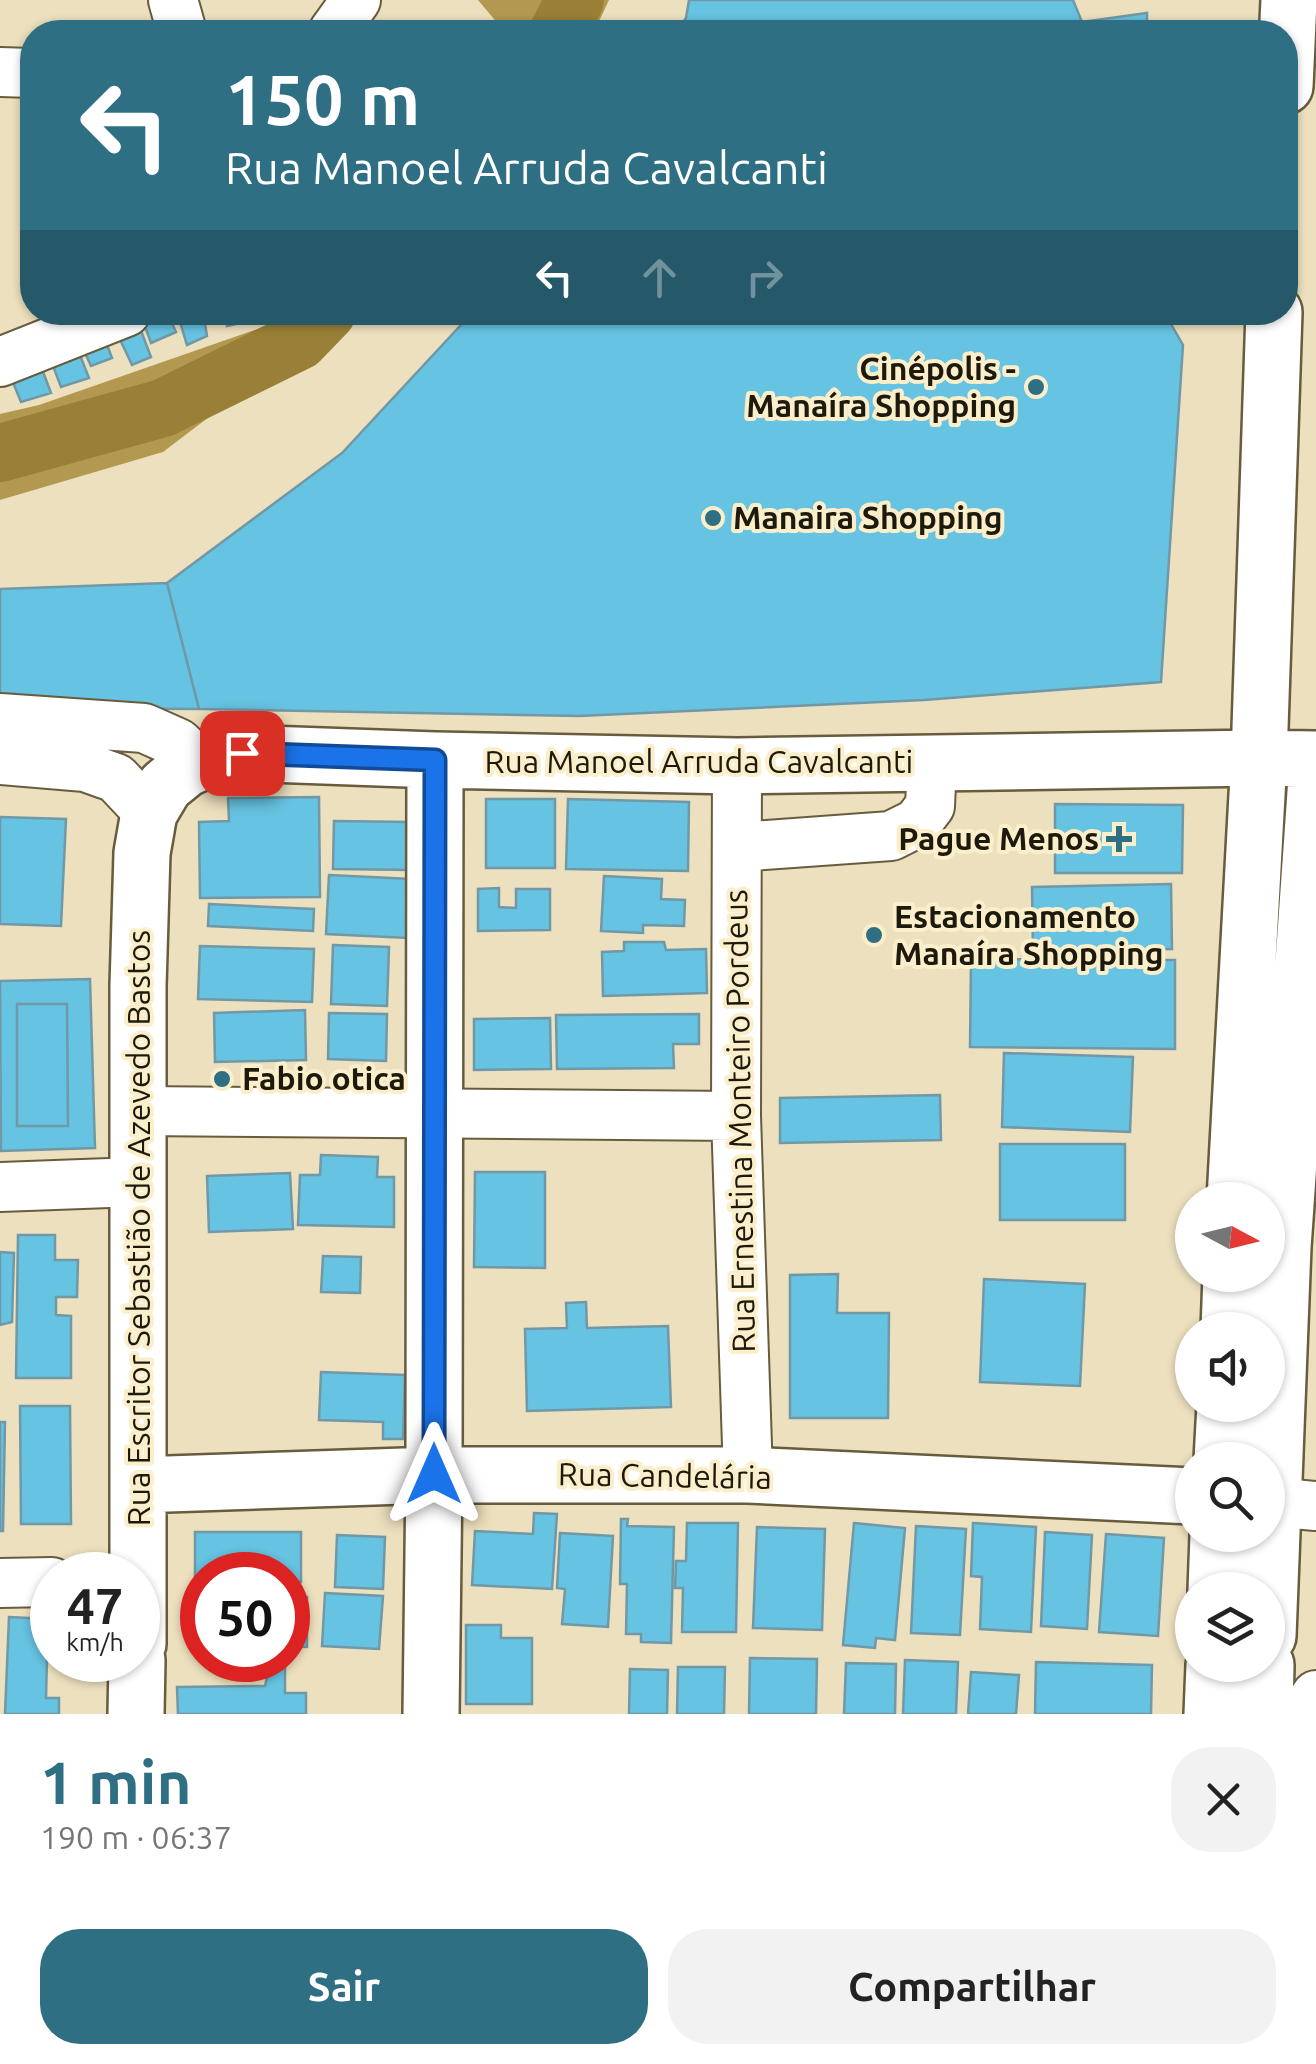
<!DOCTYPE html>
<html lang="pt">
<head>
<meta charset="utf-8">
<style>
	body { margin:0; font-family:Ubuntu,sans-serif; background:#f2f2f2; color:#222; height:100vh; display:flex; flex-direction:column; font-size:38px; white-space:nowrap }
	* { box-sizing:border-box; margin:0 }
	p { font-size:32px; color:#767676 }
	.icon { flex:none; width:55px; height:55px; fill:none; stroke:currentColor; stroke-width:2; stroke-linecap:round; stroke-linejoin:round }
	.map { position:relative; height:1714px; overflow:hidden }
	.sheet { display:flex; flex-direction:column; background:#fff; flex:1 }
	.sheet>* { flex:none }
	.guide { position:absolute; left:20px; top:20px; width:1278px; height:305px; border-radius:40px; box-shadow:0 2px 8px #0004; background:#2f6f83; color:#fff; overflow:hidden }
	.needle { width:65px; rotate:97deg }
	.tools { position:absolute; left:1175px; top:1182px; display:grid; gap:20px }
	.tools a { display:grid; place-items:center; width:110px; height:110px; border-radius:50%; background:#fff; box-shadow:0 2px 8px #0004; font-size:50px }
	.speed { position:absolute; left:30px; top:1552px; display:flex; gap:20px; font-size:50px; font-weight:700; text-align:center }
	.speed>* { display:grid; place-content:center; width:130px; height:130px; border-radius:50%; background:#fff; box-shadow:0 2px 8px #0004; line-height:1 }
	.speed small { font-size:25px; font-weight:400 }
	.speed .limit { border:15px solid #d22; background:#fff; color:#111 }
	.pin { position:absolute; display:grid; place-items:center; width:85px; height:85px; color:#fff; margin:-42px; border-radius:20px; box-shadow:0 5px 15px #0006 }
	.me { position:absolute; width:110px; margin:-55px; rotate:0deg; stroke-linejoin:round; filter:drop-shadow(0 0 8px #0008) }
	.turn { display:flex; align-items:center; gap:35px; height:210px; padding:0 40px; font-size:45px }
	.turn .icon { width:130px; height:130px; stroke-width:2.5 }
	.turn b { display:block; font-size:70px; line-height:85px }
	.lanes { display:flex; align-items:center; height:95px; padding:0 40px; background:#0003; justify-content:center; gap:50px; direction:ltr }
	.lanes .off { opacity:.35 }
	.round { display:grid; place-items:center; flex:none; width:105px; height:105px; border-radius:40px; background:#f2f2f2 }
	.head { display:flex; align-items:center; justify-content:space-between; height:170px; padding:0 40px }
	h1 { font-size:60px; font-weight:600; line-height:75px; color:#2f6f83 }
	.cta { display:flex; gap:20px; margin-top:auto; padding:20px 40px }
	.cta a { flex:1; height:115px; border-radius:40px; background:#2f6f83; color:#fff; font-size:40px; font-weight:600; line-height:115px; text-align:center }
	.cta a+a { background:#f2f2f2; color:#222 }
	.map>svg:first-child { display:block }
	.forest { fill:#b39950 }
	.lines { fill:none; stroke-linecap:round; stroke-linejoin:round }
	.river { stroke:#9a8037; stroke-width:58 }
	.building { fill:#66c3e1; stroke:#7198a6; stroke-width:2.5 }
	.minor-casing { stroke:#675c3d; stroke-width:52 }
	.major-casing { stroke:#675c3d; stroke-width:60 }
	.minor { stroke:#fff; stroke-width:48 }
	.major { stroke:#fff; stroke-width:55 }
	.route-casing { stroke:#114b97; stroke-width:25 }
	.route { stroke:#1a73e8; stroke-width:18 }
	.poi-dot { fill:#2f6f83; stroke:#fbeeca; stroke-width:4 }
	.labels { text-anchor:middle; stroke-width:8; stroke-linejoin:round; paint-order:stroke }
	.poi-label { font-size:32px; font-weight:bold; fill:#1e190d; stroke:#fbeeca; text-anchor:start }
	.street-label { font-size:32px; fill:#1e190d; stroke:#fbeeca }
</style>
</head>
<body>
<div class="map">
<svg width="1316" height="1714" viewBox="0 0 1316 1714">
	<rect width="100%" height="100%" fill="#ede0be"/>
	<path class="forest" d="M478 0H609L594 32H497L499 25Z
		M295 313H346L163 452 0 500V414L39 405 286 319Z"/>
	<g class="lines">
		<path class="river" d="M558 32 575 0
			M0 453 163 408 299 341 327 312"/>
	</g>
	<path class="building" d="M689 0H1073L1082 22 1147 13V32H676L686 18Z
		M162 312H167L176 332 151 343 143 321Z
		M177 312H219L221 318 205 324 207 336 187 345Z
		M224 312H246L249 321 227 326Z
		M473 312H1164L1183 345 1161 682 924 700 579 716 199 709 167 583 342 453Z
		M137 320 151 357 132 365 115 329Z
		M103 334 112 358 91 366 81 344Z
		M78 350 89 378 61 387 50 358Z
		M39 361 51 393 21 402 8 370Z
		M167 583 199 709 0 708V589Z
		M319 797 320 897 200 898 199 822 229 821 228 798Z
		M486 799H555V868H486Z
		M568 799 689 802 688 871 566 869Z
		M1055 804 1183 805 1182 873H1055Z
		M0 817 66 819 61 926 0 924Z
		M334 821 411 822V870L333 869Z
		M329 875 411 879 408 938 326 934Z
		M604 876 662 879 661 899 685 900 684 926 643 925V933L601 931Z
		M1171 884 1172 949 1033 952 1032 887Z
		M499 888V907L516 908V889H550V930L478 931V889Z
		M209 904 314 909 313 931 208 926Z
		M624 942H664L666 950 706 949 707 993 603 996 602 952 624 951Z
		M333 945 389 947 387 1006 331 1004Z
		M200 946 314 949 312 1002 198 999Z
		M971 959 1175 960V1049L970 1047Z
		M90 979 95 1148 1 1151 0 981Z
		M17 1004H67L68 1126H17Z
		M305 1010 306 1060 215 1062 214 1013Z
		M329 1013 387 1014 386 1061 328 1059Z
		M699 1014V1044H673L674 1068 557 1069 556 1015Z
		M550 1018 551 1069 474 1070V1019Z
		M1004 1053 1133 1057 1130 1132 1002 1127Z
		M940 1095 941 1140 780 1143V1098Z
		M1000 1144H1125V1220H1000Z
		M321 1155 378 1157 377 1177H394V1227L298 1225 300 1175H320Z
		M475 1172H545V1268L474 1267Z
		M290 1173 293 1229 209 1232 207 1176Z
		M18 1235H55V1260H78L77 1297H56V1315L71 1316V1378H16Z
		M0 1252 14 1253 12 1322 0 1325Z
		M323 1256 361 1257 360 1293 321 1292Z
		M838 1274 837 1313H889L888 1418H790V1275Z
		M984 1279 1085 1284 1080 1386 980 1382Z
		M586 1302 587 1328 668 1326 671 1407 527 1411 525 1329 567 1328 566 1303Z
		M321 1372 405 1375 403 1439H383V1422L319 1420Z
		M20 1406H70L71 1524H21Z
		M0 1422H5L3 1531H0Z
		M534 1513 557 1514 552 1589 472 1585 475 1531 533 1534Z
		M621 1519H628L627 1526 674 1527 671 1643 641 1642V1634H626L627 1584H620Z
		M687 1523H738L736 1632H682L683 1588H675L676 1561H686Z
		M854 1523 905 1528 895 1640 876 1638 875 1648 843 1645Z
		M973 1523 1036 1527 1031 1632 980 1629 982 1577 971 1576Z
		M916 1526 966 1529 960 1635 911 1633Z
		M757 1527 825 1529 822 1630 753 1628Z
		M195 1532H301V1582H288V1575H202V1581H195Z
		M1045 1532 1092 1535 1087 1629 1041 1626Z
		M560 1533 613 1536 608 1627 562 1624 565 1589 557 1588Z
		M1106 1534 1164 1538 1158 1636 1099 1632Z
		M337 1535 385 1537 383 1589 335 1587Z
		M325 1593 383 1596 379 1649 322 1646Z
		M288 1597H307V1647L288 1646Z
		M9 1617 48 1619 46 1698H59V1714H5Z
		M466 1625H501V1638H532V1704H466Z
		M750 1658 817 1659 816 1714H749Z
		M905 1660 958 1662 956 1714H903Z
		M1036 1662 1152 1665 1151 1714H1035Z
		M846 1663 896 1664 895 1714H844Z
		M270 1664H285V1693H306V1714H178L177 1687 265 1686Z
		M678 1667H725L724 1714H677Z
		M630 1669 668 1670 667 1714H629Z
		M971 1672 1019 1675 1016 1714H968Z"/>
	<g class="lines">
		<defs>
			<path id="minor" d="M173 0 182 32
				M333 32 356 0
				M0 72 32 73
				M0 362 126 312
				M0 718 144 728 178 743 199 763
				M0 760 85 767 116 778 149 813
				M737 766 736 1116 748 1475
				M737 847 891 836 917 823 930 806 932 763
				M138 1111 736 1116
				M0 1187 137 1182
				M1272 1502 1316 1506
				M0 1583 52 1582
				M1304 1714 1316 1695"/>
			<path id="major" d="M1285 86 1289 0
				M1235 1200 1259 758 1274 312
				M1229 1330 1231 1275
				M1222 1460 1225 1405
				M138 1485 434 1475H748L1192 1496
				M1216 1590 1218 1535
				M1268 1636 1283 1247 1316 778
				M138 1644V986L142 853 149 813 165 786 186 769 199 763 242 753 435 760 737 766 1259 758 1316 759
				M136 1714 137 1660
				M431 1714 434 1475 435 760
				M1212 1714 1214 1665
				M1265 1714 1266 1665"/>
		</defs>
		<use href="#minor" class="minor-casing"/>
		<use href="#major" class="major-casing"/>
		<use href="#minor" class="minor"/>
		<use href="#major" class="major"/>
	</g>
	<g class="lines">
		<defs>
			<path id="route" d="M242 753 435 760 434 1474"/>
		</defs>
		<use href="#route" class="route-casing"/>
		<use href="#route" class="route"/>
	</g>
	<g class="poi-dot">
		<circle cx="1036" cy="387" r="10"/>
		<circle cx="713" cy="518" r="10"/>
		<path d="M1114 824h10v10h10v10h-10v10h-10v-10h-10v-10h10z"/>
		<circle cx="874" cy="935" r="10"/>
		<circle cx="222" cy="1079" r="10"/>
	</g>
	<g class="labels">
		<g class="poi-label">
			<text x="1016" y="380" text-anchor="end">Cinépolis -<tspan x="1016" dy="37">Manaíra Shopping</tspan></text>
			<text x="733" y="529">Manaira Shopping</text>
			<text x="1099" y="850" text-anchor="end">Pague Menos</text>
			<text x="894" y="928">Estacionamento<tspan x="894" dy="37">Manaíra Shopping</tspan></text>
			<text x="242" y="1090">Fabio otica</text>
		</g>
		<g class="street-label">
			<text x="699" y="773">Rua Manoel Arruda Cavalcanti</text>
			<text transform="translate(740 1121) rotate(-91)" y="11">Rua Ernestina Monteiro Pordeus</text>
			<text transform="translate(139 1228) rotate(-90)" y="11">Rua Escritor Sebastião de Azevedo Bastos</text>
			<text transform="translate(665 1476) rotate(1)" y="11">Rua Candelária</text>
		</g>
	</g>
</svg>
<div class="tools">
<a><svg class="needle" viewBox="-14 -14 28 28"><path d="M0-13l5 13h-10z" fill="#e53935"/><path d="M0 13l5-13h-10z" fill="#767676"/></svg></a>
<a><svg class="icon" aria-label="sound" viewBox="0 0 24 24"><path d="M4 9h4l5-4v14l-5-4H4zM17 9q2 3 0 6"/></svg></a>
<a><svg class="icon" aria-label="search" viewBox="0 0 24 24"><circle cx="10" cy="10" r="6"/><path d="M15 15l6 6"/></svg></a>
<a><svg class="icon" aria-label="layers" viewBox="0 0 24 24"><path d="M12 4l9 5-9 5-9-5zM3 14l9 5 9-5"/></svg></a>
</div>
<div class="speed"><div>47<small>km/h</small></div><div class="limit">50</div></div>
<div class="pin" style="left:242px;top:753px;background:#d93025"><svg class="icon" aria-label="arrive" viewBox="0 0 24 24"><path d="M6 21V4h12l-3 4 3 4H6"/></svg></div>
<svg class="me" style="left:434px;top:1474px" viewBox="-20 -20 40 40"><path d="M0-17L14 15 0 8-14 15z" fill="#1a73e8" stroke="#fff" stroke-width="4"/></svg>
<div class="guide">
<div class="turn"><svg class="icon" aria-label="left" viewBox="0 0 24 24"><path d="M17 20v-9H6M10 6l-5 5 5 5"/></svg><div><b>150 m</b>Rua Manoel Arruda Cavalcanti</div></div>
<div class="lanes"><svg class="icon" aria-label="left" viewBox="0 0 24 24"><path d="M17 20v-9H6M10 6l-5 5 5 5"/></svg><svg class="icon off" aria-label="ahead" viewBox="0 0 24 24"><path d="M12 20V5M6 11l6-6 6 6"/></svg><svg class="icon off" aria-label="right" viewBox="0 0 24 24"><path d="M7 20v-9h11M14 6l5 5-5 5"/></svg></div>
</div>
</div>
<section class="sheet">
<div class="head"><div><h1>1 min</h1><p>190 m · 06:37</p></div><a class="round"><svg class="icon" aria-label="close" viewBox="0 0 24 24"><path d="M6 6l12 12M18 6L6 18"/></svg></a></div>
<div class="cta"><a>Sair</a><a>Compartilhar</a></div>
</section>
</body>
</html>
